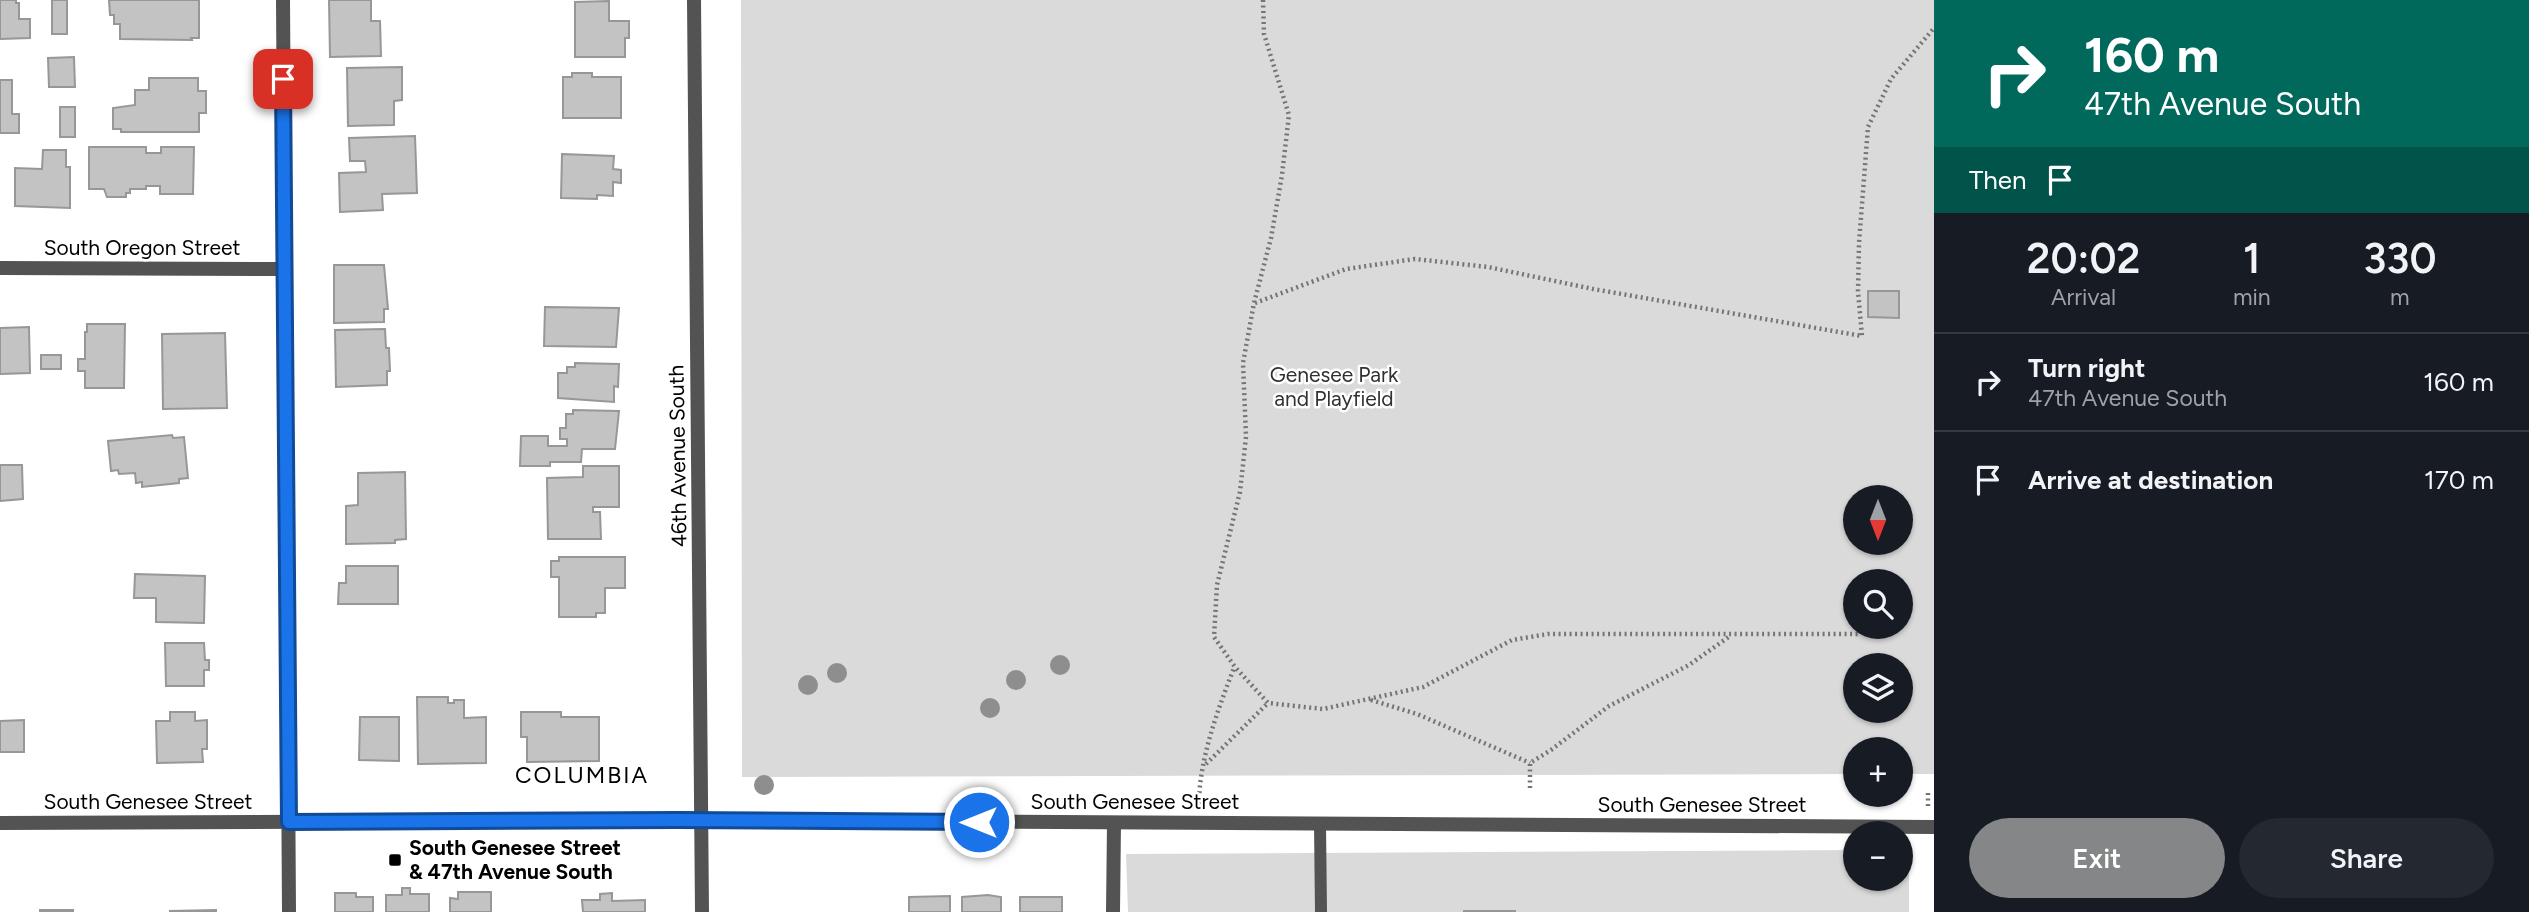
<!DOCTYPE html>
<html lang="en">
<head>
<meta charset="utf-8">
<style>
	body { margin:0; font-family:Figtree,sans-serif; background:#242831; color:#f1f3f6; height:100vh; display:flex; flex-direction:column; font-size:26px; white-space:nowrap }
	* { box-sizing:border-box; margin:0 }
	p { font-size:23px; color:#9ea1a6 }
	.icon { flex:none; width:38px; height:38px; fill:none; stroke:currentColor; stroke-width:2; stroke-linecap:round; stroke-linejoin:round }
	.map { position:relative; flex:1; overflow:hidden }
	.sheet { display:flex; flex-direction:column; background:#171b24; width:595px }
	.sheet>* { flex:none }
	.guide { background:#00695c; color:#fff; overflow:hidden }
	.needle { width:46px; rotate:180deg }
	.buttons { position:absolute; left:1843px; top:485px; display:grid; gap:14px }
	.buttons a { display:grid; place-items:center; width:70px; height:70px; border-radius:50%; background:#171b24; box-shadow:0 2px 5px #0004; font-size:35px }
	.pin { position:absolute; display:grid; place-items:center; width:60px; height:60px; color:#fff; margin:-30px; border-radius:14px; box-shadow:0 4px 10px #0006 }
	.me { position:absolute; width:77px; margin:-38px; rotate:270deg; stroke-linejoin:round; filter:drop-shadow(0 0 5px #0008) }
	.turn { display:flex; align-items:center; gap:24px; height:147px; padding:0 35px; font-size:32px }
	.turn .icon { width:91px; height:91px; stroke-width:2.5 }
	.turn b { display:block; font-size:49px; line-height:60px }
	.then { display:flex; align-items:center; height:66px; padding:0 35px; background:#0003; gap:14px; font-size:26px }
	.eta { display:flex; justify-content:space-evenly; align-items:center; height:119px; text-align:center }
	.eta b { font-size:42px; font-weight:600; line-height:49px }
	.primary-button { display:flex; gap:14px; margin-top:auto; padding:14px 35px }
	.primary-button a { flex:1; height:80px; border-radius:42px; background:#858687; color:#fff; font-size:28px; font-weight:600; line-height:80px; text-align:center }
	.primary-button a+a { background:#242831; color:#f1f3f6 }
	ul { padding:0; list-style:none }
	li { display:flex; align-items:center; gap:21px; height:98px; padding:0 35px; border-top:2px solid #363941 }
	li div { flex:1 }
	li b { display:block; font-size:26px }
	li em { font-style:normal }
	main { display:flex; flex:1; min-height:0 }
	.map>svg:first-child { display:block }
	.green { fill:#dadada; fill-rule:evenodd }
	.building { fill:#c3c3c3; stroke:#979797; stroke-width:2 }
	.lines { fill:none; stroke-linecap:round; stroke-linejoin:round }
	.path { stroke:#757575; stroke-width:4.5; stroke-dasharray:2 3.5; stroke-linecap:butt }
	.service { stroke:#535353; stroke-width:12 }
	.minor { stroke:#535353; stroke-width:14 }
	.tertiary { stroke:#535353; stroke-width:14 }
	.tree { fill:#8e8e8e }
	.route-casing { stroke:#114b97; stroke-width:18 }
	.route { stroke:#1a73e8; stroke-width:12 }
	.poi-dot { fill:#000; stroke:#fff; stroke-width:2.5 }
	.labels { text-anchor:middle; stroke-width:5; stroke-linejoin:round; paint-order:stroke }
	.street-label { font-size:21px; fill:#000; stroke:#fff }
	.park-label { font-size:21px; fill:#313131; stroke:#fff }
	.poi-label { font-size:21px; font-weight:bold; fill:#000; stroke:#fff; text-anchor:start }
	.neighbourhood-label { font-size:23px; letter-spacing:2px; fill:#000; stroke:#fff }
</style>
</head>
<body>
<main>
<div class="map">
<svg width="1934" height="912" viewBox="0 0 1934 912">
	<rect width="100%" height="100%" fill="#fff"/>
	<path class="green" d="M741 0H1934V774H1901L1900 749H1855V774L742 777ZM1855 497H1900V542H1855ZM1855 581H1900V626H1855ZM1855 665H1900V710H1855Z
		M1855 850V878H1900L1901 850H1909V912H1128L1126 854Z"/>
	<path class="building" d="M0 0H16V3H19V19H30V38L0 39Z
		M52 0H67V34H52Z
		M109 0H199V38H191L192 40 120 39V24H114V15H110Z
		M329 0H371V21H380L381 56 330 57Z
		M609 1V21H629V38H625V57H575V2Z
		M74 57 75 87H49L48 58Z
		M402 67V100L394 101V125L348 126 347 68Z
		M572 73H592V77H621V118H563V77H572Z
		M149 78H198V91H206V113H199V132H121V129H113V108L135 105V90H149Z
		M0 80H12V114H19V133H0Z
		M60 107H75V137H60Z
		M415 136 417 193 382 194 383 210 340 212 339 173 366 172 365 161H350L349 138Z
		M89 147H146V153H161V147H194L193 194H160V186H146V189H130V193H126V197H107L104 189H89Z
		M43 150H66V167H70V208L15 206V168L42 169Z
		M562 154 614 156 613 169 621 170V183L613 182V196L597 195V199L561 198Z
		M334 265H384L388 309H384V322L334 323Z
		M1868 291H1899V318L1868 317Z
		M545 307 619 308 616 347 544 346Z
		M87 324H125L124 388H85V371H78V359H85V332H87Z
		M29 327 30 373 0 374V328Z
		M385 329 386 348H389L390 371H387V385L336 387 335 330Z
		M225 333 227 408 163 409 162 334Z
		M41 355H61V369H41Z
		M575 363 619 364 618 387 614 386V402L558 398V373H567V367H575Z
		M573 410 619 411 615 449H582L581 462H550V466H520L521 436H548V446H567V439H560V428H566V414H573Z
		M172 435 173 438 184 437 188 478 179 479V483L142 487V482L136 483 135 473 119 474 118 470 111 471 108 441Z
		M0 465H22L23 499 0 501Z
		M583 466H619V507H593V512H600L601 539H548L547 478 583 477Z
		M405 472 406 539 395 540V543L346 544V506L358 505V473Z
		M559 557H625V588H605V613H596V617H559V577H551V561H559Z
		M346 566H398V604H338L339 583H346Z
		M135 574 205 576 204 623 156 622V598H134Z
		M165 643H204L205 660H209V670H204V686H166Z
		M417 697H448V703H454V700H464V718L486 717V763L418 764Z
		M170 712H195V721L207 720V749H202L203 762 157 763 156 721H170Z
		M521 712H561V717H599V761L527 762V737H521Z
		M360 717H399V761L359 760Z
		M24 720V752H0V721Z
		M402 888H410V894H429V912H386V895H402Z
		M458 892H491V912H450V898L458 899Z
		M335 893H356V897H373V912H335Z
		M612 893V901L645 900V912H583L582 900H600V894Z
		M988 895 1001 897V912H962V897Z
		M950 896V912H909V897Z
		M1020 897H1062V912H1020Z
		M40 910H73V912H40Z
		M216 910V912H170V911Z
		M1464 911H1515V912H1464Z"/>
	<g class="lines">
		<path class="path" d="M1263 0 1264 34 1289 115 1282 175 1271 238 1254 303 1243 363 1246 437 1240 492 1217 585 1214 637 1235 667 1268 703 1323 709 1423 687 1512 640 1548 634H1861
			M1255 303 1346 269 1415 259 1488 267 1593 289 1862 336 1858 291 1859 243 1868 127 1891 79 1934 28
			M1371 700 1417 714 1530 763
			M1206 764 1268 703
			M1530 788V763L1551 750 1609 706 1689 665 1730 636
			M1199 804C1199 760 1218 709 1234 668
			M1928 806V793"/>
		<path class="service" d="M1320 824 1321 912"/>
		<path class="minor" d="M283 0 289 912
			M694 0 702 912
			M0 268 284 269
			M1113 912 1114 823"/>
		<path class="tertiary" d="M0 823 702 820 1934 827"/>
	</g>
	<g class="tree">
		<circle cx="1060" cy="665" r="10"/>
		<circle cx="837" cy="673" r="10"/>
		<circle cx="1016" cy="680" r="10"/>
		<circle cx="808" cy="685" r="10"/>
		<circle cx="990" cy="708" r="10"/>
		<circle cx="764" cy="785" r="10"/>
	</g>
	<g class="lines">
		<defs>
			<path id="route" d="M283 79 289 822 677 820 979 822"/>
		</defs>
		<use href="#route" class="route-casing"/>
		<use href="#route" class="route"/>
	</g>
	<rect class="poi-dot" x="388" y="853" width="14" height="14" rx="3.5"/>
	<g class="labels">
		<g class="street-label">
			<text x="142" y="255">South Oregon Street</text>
			<text transform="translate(678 456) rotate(-91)" y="7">46th Avenue South</text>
			<text x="148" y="809">South Genesee Street</text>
			<text x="1135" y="809">South Genesee Street</text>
			<text x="1702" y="812">South Genesee Street</text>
		</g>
		<g class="park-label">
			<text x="1334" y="382">Genesee Park<tspan x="1334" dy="24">and Playfield</tspan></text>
		</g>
		<g class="poi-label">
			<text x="409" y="855">South Genesee Street<tspan x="409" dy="24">&amp; 47th Avenue South</tspan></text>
		</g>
		<g class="neighbourhood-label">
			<text x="582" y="783">COLUMBIA</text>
		</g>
	</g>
</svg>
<div class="buttons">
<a><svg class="needle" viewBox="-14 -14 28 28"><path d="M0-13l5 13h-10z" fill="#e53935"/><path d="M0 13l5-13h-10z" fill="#9ea1a6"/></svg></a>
<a><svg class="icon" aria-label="search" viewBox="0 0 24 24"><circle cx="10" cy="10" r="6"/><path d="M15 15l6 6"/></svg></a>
<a><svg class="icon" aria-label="layers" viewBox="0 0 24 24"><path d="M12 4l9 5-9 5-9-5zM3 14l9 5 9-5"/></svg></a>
<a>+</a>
<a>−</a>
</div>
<div class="pin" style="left:283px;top:79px;background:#d93025"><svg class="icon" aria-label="arrive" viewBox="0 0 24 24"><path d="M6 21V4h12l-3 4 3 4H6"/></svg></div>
<svg class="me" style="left:979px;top:822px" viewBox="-20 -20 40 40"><circle r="17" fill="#1a73e8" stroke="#fff" stroke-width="3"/><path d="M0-11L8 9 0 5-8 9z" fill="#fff"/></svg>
</div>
<section class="sheet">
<div class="guide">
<div class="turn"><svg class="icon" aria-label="right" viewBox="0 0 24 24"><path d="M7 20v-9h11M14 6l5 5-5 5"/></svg><div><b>160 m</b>47th Avenue South</div></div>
<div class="then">Then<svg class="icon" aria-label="arrive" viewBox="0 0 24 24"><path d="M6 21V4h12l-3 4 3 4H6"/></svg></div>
</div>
<div class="eta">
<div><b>20:02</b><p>Arrival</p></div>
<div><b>1</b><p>min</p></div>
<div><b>330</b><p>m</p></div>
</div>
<ul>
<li><svg class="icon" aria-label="right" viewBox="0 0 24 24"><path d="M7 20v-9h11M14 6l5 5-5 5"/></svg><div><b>Turn right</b><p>47th Avenue South</p></div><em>160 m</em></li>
<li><svg class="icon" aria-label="arrive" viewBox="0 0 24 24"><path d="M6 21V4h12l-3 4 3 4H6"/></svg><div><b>Arrive at destination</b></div><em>170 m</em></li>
</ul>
<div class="primary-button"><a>Exit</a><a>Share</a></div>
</section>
</main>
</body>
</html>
